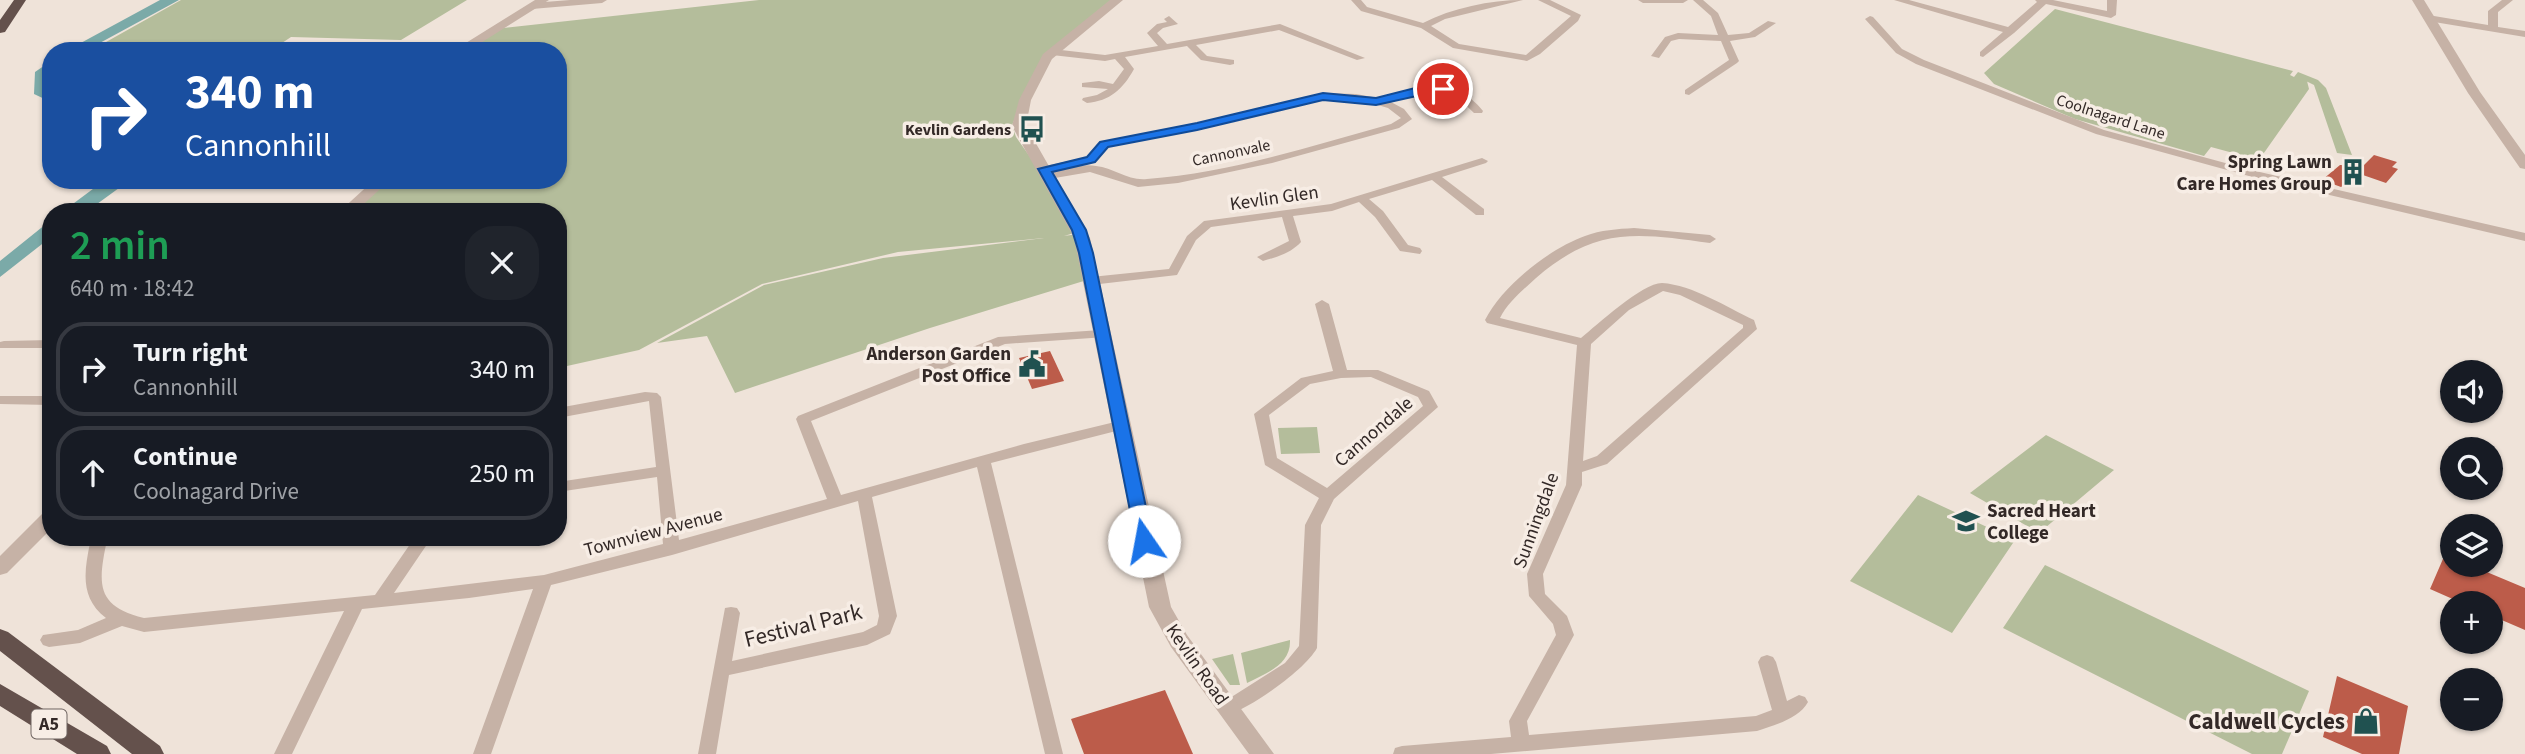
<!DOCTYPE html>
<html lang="en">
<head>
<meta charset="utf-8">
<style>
	body { margin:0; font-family:"Source Sans 3",sans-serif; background:#20242c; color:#f1f3f6; height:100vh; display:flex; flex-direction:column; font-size:26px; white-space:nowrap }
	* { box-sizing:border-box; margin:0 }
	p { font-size:23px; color:#9ea1a6 }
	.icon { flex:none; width:38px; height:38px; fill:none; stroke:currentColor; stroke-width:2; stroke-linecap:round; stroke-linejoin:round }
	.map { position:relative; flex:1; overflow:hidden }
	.details { position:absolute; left:42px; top:203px; width:525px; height:343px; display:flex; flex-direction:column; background:#171b24; border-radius:28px; box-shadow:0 2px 5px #0004 }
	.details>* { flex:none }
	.banner { position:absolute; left:42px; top:42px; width:525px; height:147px; border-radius:28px; box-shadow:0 2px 5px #0004; background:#1a4fa0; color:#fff; overflow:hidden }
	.tools { position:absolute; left:2440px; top:360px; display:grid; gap:14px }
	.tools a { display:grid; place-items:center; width:63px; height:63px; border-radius:50%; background:#171b24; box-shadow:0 2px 5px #0004; font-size:35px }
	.pin { position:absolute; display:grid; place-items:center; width:60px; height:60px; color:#fff; margin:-30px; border:4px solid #fff; border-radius:50%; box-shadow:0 2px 7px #0007 }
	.me { position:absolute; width:77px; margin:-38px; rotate:348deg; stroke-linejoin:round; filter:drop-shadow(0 0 5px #0008) }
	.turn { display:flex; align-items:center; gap:24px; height:147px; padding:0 28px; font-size:32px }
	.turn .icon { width:91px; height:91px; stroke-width:2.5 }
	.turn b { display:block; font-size:49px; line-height:60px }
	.round { display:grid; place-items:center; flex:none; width:74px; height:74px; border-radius:28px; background:#20242c }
	.headline { display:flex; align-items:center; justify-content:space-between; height:119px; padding:0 28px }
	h1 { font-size:42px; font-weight:600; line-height:52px; color:#1e9e55 }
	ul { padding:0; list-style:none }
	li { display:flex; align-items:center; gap:21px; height:94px; margin:0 14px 10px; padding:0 14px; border:4px solid #363941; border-radius:28px }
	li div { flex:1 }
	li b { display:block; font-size:26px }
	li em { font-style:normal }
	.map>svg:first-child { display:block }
	.green { fill:#b4bd9b }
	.water { fill:#7baaa8 }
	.building { fill:#bc5c4a }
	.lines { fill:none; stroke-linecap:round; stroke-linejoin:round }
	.minor { fill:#c6b2a6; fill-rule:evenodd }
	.tertiary { fill:#c6b2a6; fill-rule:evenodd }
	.trunk { fill:#64514c; fill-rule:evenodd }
	.route { fill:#1a73e8; stroke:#114b97; stroke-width:2 }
	.labels { text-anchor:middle; stroke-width:7; stroke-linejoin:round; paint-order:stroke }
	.far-street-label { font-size:16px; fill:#332927; stroke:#f7ede5 }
	.far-poi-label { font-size:16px; font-weight:bold; fill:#332927; stroke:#f7ede5; text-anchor:end }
	.shield { fill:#f7ede5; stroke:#6e6460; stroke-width:2 }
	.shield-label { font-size:18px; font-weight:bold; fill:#332927 }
	.poi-label { font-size:19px; font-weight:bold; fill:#332927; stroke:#f7ede5; text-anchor:end }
	.street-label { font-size:19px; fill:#332927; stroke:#f7ede5 }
	.near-street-label { font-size:23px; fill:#332927; stroke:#f7ede5 }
	.near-poi-label { font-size:23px; font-weight:bold; fill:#332927; stroke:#f7ede5; text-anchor:end }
</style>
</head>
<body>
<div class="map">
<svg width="2525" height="754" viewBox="0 0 2525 754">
	<rect width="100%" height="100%" fill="#efe3d9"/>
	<path class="green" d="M181 0H467L401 40 291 37 270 51H90Z
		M759 0H1111L1044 55 1012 125 1016 137 1040 171 1074 233 1064 236 1078 234 1087 280 930 328 735 393 707 336 657 343 764 285 883 258 1044 238 898 252 762 284 639 350 558 368V212H347L383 180H558V51H459L495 29Z
		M2055 9 2293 71 2290 75 2294 77 2298 72 2318 80 2326 88 2352 155 2337 153 2314 85 2298 77 2307 81 2309 89 2259 160 2211 147 2204 156 2075 119 1994 84 1984 73Z
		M1317 427 1320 453 1281 454 1278 428Z
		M2046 435 2114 470 2039 533 1970 493Z
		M1918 495 2015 540 1952 633 1850 581Z
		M2045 565 2309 691 2282 754H2252L2003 628Z
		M1290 640C1291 665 1266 673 1247 683L1241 653Z
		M1233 654 1240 685H1230L1212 659Z"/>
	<path class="water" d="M160 0H179L85 51H66Z
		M51 61V102L34 94 35 72Z
		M105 180H130L86 212H62Z
		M51 220V237L0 277V261Z"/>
	<path class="building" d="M2374 155 2397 162 2392 167 2398 169 2386 183 2360 174 2341 187 2322 180 2340 165 2363 166Z
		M1050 351 1064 381 1032 389 1019 358Z
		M2452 538V565H2470L2525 588V630L2490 615V604H2464L2430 589Z
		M2337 676 2408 706 2399 754H2362L2323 737Z
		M1165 690 1193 754H1084L1071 719Z"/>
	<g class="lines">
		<path class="minor" d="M570 0H607L602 3 532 9 527 6 532 3Z
			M1351 0H1361L1367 7 1423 23C1452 8 1490 0 1523 0L1445 19 1431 26 1459 44 1526 55 1571 16 1538 0H1550L1581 15 1578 21 1540 54 1527 61 1453 48 1421 28 1361 11Z
			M1638 0H1688L1683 3H1643Z
			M1693 0H1703L1718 13 1728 35 1749 33 1768 21 1776 23 1755 37 1730 41 1739 61 1737 63 1689 95 1685 94V90L1729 60 1721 41 1679 39 1671 41 1659 58 1651 56 1665 37 1678 33 1718 35 1711 16Z
			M1894 0H1909L2008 27 2037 2 2035 0H2053L2107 11V0H2117L2116 15 2111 18 2046 4 2014 33 1983 57 1980 56V52L2003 32Z
			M2502 0H2513L2498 12V27L2525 31V37L2428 21 2423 18 2428 15 2488 25V11Z
			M1169 16 1178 24 1163 28 1157 33 1167 44 1280 24 1365 58 1357 60 1279 30 1196 45 1207 56 1234 60V64L1230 65 1201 60 1187 46 1125 57 1134 69C1123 89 1110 101 1087 103L1082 100 1083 98 1097 95 1108 89 1082 87V83L1099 81 1113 84 1124 69 1115 59 1105 61 1052 55 1047 52 1052 49 1105 55 1158 46 1147 33 1157 24 1167 22 1164 19Z
			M1870 16 1873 17 1902 49 1924 60 2104 130 2251 170 2525 233V241L2249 176 2096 134 1916 64 1896 53 1865 19Z
			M1430 87C1453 88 1469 93 1483 111L1482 113H1474C1449 86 1422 91 1389 101L1404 109 1412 119 1399 128 1272 163 1178 183 1138 187 1090 172 1049 179 1043 176 1049 173C1064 170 1081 163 1096 166 1114 168 1128 181 1147 179 1230 173 1311 146 1391 124L1401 118 1388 108 1371 103 1323 99 1197 130 1108 147 1095 162 1091 163 1045 172 1039 169 1045 166 1087 157 1100 142 1197 124 1323 93 1356 94 1378 98Z
			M1482 158 1488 161 1486 163 1442 177 1484 209V215H1476L1432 180 1369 199 1383 211 1408 245 1420 248 1422 251 1420 254 1400 251 1375 217 1359 202 1332 211 1293 216 1301 242C1291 253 1277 257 1263 261L1257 257 1289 241 1282 217 1211 227 1196 240 1177 275 1091 285 1085 281 1091 277 1169 269 1187 236 1204 221 1331 204Z
			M1634 228 1710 235 1716 239 1710 243C1637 233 1596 226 1536 278 1523 290 1508 302 1500 318L1581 338C1597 325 1642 283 1662 283 1693 285 1726 307 1754 320L1757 329 1607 464 1582 472V485L1543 574 1545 594 1567 616 1574 635 1527 721 1529 735 1756 716 1772 710 1758 662 1761 657 1767 655 1773 657 1776 662 1787 701 1799 695 1805 697 1808 702C1799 719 1774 725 1757 731L1491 754H1393L1395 748 1402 746 1511 737 1509 721 1556 635 1553 624 1529 596 1527 574 1566 485 1577 345 1487 323 1485 320C1502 286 1549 249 1585 236 1601 230 1617 229 1634 228ZM1663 291 1680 295 1743 325V328L1597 456 1583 461 1591 344 1629 310Z
			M1322 300 1329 304 1347 370H1378L1429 391 1438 407 1334 499 1321 525 1317 648C1305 670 1252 707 1228 715L1222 713 1219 708 1222 703 1285 663 1299 646 1305 525 1319 498 1265 465 1254 414 1301 378 1333 371 1315 304ZM1371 377 1418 397 1423 406 1327 488 1277 458 1269 415 1310 384 1341 378Z
			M1101 330 1106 331 1108 334 1106 337 1005 344 811 421 841 495 1024 444 1119 421 1124 423 1126 426 1124 429 991 463 1063 754H1045L977 467 872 497 897 616 890 634 867 645 729 675 716 754H698L725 608 731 607 737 608 740 613 732 661 863 632 877 625 879 616 858 501 672 555 551 585 491 754H473L533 589 469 598 362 609 292 754H274L344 611 144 632 122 626 80 643 49 647 43 645 40 640 43 635 78 630 106 618C80 598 84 572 90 543L85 537H105L107 540C98 583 95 606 144 618L375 595 415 537H432L394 593 544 575 663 544 657 477 558 492V482L656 467 649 401 558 418V408L645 392 657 393 661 397 679 540 827 499 796 419 798 416 998 337Z
			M51 340V348H0V342L4 341Z
			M0 396H51V405L0 404Z"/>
		<path class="tertiary" d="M535 0H549L468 51H453Z
			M1110 0H1123L1052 59 1031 100 1026 126 1090 238 1171 607 1187 635 1274 754H1249L1171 647 1149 607 1074 238 1012 126 1019 100 1043 54Z
			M2412 0H2424L2480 92 2525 155V169L2520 168 2468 93Z
			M374 180H390L355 212H339Z
			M51 510V529L7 573 0 575V556L44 512Z"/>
		<path class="trunk" d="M14 0H26L5 32 0 33V20Z
			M0 629 8 632 160 746 164 754H132L0 651Z
			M0 684 107 746 111 754H77L0 706Z"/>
	</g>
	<path class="route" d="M1423 86H1443L1449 89 1376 105 1323 100 1197 130 1108 147 1095 162 1052 172 1086 230 1093 253 1153 541 1150 546H1137L1079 253 1072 230 1038 169 1087 157 1100 142 1197 123 1323 93 1376 98Z"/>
	<defs>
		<symbol id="bus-bare" viewBox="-9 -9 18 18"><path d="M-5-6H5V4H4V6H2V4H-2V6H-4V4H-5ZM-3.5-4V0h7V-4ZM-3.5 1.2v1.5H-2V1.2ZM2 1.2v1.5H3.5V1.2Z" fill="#205150" stroke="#f7ede5" stroke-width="2.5" paint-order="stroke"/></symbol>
		<symbol id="building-bare" viewBox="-9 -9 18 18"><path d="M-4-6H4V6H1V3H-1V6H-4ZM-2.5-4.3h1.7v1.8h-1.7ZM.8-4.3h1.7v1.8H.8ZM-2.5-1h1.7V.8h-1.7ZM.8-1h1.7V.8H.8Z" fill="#205150" stroke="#f7ede5" stroke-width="2.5" paint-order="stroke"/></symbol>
		<symbol id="civic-bare" viewBox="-9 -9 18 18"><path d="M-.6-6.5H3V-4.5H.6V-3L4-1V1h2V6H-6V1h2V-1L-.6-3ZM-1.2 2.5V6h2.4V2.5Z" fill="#205150" stroke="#f7ede5" stroke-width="2.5" paint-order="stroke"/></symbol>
		<symbol id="university-bare" viewBox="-9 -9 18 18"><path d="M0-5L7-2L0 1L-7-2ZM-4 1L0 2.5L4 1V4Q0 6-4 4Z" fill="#205150" stroke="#f7ede5" stroke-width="2.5" paint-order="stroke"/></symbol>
		<symbol id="shop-bare" viewBox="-9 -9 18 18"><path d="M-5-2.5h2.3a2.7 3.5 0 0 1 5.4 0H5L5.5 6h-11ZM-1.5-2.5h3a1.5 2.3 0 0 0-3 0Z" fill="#205150" stroke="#f7ede5" stroke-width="2.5" paint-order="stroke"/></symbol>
	</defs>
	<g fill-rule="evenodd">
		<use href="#bus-bare" x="1013" y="110" width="38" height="38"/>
		<use href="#building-bare" x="2334" y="153" width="38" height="38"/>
		<use href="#civic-bare" x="1013" y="345" width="38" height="38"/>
		<use href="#university-bare" x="1947" y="502" width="38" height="38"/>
		<use href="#shop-bare" x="2347" y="702" width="38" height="38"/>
	</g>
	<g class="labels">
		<g class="far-street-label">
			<text transform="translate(2111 116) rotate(18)" y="6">Coolnagard Lane</text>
			<text transform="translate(1231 152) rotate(-12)" y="6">Cannonvale</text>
		</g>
		<g class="far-poi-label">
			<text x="1011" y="135">Kevlin Gardens</text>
		</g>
		<rect class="shield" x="31.5" y="709.5" width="35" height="29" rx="5"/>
		<g class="shield-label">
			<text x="49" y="730">A5</text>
		</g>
		<g class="poi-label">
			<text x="2332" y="168">Spring Lawn<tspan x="2332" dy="22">Care Homes Group</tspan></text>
			<text x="1011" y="360">Anderson Garden<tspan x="1011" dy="22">Post Office</tspan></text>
			<text x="1987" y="517" text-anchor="start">Sacred Heart<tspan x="1987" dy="22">College</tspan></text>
		</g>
		<g class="street-label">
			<text transform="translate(1274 197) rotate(-8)" y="7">Kevlin Glen</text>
			<text transform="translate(1373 431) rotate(-41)" y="7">Cannondale</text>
			<text transform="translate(1535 520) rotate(-70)" y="7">Sunningdale</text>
			<text transform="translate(653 531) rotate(-15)" y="7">Townview Avenue</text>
			<text transform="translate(1198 664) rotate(55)" y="7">Kevlin Road</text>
		</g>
		<g class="near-street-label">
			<text transform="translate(803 625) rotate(-14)" y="8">Festival Park</text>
		</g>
		<g class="near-poi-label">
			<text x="2345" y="729">Caldwell Cycles</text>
		</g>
	</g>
</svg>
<div class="tools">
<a><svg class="icon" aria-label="sound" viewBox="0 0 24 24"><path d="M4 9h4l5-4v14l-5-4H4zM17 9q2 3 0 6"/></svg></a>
<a><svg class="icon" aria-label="search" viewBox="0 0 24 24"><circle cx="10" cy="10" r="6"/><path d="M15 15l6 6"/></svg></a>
<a><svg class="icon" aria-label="layers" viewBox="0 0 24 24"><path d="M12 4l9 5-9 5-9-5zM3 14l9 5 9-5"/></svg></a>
<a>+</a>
<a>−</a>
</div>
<div class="pin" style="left:1443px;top:89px;background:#d93025"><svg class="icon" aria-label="arrive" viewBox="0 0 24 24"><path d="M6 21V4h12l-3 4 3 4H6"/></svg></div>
<svg class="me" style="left:1144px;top:541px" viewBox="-20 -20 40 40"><circle r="19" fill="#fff"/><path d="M0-13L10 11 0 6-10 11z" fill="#1a73e8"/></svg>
<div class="banner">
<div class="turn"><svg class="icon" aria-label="right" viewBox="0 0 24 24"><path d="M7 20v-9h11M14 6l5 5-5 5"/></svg><div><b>340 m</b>Cannonhill</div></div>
</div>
<section class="details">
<div class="headline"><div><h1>2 min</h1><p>640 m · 18:42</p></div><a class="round"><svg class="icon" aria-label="close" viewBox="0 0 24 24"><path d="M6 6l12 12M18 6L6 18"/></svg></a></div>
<ul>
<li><svg class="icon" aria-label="right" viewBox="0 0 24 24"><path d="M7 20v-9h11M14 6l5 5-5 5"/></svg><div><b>Turn right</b><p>Cannonhill</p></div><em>340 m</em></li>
<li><svg class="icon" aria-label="ahead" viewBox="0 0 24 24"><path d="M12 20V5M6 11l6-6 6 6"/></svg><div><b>Continue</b><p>Coolnagard Drive</p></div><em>250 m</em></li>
</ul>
</section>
</div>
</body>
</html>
